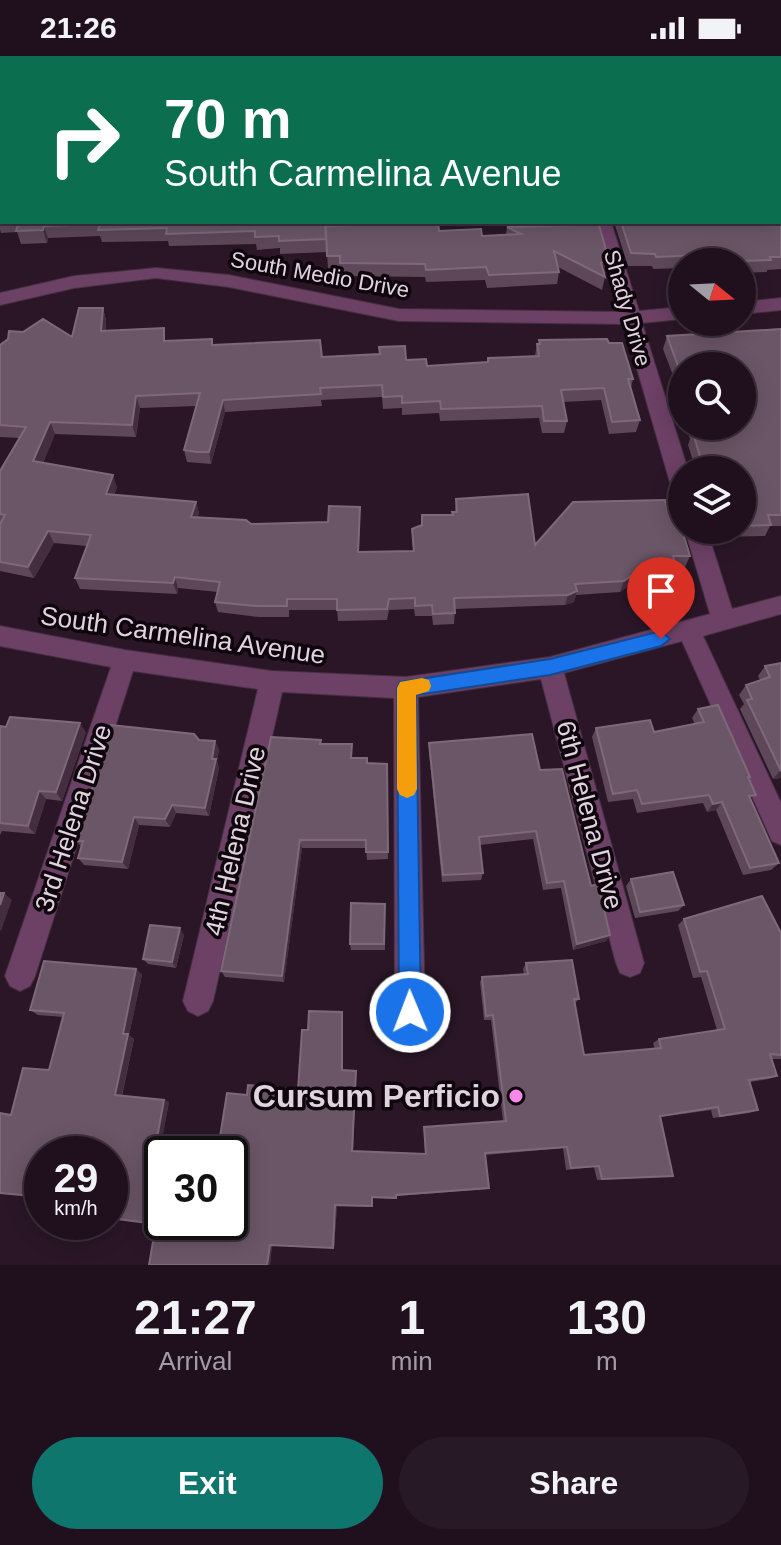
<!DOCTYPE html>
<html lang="en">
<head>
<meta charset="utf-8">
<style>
	body { margin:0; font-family:Arial,sans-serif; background:#281926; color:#f1f3f6; height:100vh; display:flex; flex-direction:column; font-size:30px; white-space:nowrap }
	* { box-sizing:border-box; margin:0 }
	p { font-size:26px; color:#a29da4 }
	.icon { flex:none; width:44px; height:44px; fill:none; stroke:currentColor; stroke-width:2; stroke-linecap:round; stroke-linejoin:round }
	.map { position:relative; height:1209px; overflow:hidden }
	.drawer { display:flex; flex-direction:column; background:#20101d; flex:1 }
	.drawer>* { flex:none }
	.top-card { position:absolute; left:0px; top:0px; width:782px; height:168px; box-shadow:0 4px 20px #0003,0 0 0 2px #3d303b; background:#0b6e4f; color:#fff; overflow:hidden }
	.needle { width:52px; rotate:108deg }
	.fabs { position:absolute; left:668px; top:192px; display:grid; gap:16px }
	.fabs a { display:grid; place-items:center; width:88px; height:88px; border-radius:50%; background:#20101d; box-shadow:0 4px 20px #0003,0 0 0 2px #3d303b; font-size:40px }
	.speed { position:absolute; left:24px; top:1080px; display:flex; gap:16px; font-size:40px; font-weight:700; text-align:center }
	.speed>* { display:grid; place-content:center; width:104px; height:104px; border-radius:50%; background:#20101d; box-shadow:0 4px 20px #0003,0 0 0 2px #3d303b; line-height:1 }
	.speed small { font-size:20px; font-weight:400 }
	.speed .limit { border:4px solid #111; border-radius:12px; background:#fff; color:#111 }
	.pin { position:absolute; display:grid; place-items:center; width:68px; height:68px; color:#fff; margin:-82px -34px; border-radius:50% 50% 50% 0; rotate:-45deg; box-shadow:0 0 8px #0007 }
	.pin .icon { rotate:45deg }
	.me { position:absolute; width:88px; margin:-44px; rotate:359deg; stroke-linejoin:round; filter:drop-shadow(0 0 6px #0008) }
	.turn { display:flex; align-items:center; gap:28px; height:168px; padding:0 32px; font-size:36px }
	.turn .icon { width:104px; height:104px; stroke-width:2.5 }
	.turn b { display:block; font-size:56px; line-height:68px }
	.eta { display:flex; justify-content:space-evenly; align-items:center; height:136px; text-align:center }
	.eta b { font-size:48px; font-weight:700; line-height:56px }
	.button { display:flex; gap:16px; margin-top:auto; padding:16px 32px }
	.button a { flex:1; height:92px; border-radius:48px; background:#0f766e; color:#fff; font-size:32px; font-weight:700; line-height:92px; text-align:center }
	.button a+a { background:#281926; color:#f1f3f6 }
	.status { display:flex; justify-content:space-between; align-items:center; height:56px; padding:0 40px; background:#20101d; direction:ltr }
	.status svg { height:22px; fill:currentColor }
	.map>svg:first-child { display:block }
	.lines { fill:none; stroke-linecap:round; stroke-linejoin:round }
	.street-casing { stroke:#443041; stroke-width:2 }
	.street { fill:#6d4066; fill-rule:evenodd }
	.wall { fill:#5d4759 }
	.shaded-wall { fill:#432d3f }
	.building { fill:#6b5667; stroke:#7e697a; stroke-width:2; fill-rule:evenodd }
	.route { fill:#1a73e8; stroke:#114b97; stroke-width:2 }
	.slow { fill:#f59e0b }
	.poi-dot { fill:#f888e9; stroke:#0e060c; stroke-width:3 }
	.labels { text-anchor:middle; stroke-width:7; stroke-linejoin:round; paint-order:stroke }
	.far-street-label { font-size:22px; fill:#e1d3de; stroke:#0e060c }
	.street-label { font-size:26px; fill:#e1d3de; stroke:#0e060c }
	.near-poi-label { font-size:32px; font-weight:bold; fill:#e1d3de; stroke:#0e060c; text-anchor:end }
</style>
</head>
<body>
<div class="status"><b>21:26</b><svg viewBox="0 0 49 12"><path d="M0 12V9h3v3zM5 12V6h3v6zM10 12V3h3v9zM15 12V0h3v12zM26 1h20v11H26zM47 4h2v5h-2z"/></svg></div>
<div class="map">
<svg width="781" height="1209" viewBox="0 0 781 1209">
	<rect width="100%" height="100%" fill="#2a1627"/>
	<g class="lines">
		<defs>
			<path id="street" d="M780 53H781V61H780Z
				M0 79H2V89H0Z
				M595 166H611L639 255 682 251V263L642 267 688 414H682V438L675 436 671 430 624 268 399 265 229 231 156 222 74 232 0 249V237L74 220 156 212 229 219 399 253 621 256Z
				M781 242V254L742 258V246Z
				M685 474H707L732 553 781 540V558L703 580 781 747V789L772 785 682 585 564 617 644 907 640 917 630 921 620 917 616 907 541 623 418 641 425 956 421 967 410 971 399 967 395 956 394 642 282 636 213 945 208 955 198 960 188 955 183 945 258 633 133 615 35 920 30 930 20 935 10 930 5 920 111 611 0 590V570L125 594 272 615 406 621 550 601 710 558Z"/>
		</defs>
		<use href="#street" class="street-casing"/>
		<use href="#street" class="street"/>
	</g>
	<path class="wall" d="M0 0H781V31H780V2H2V66H0Z
		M2 147V166H325L326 181 439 175 482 180 506 179 507 171 562 169 560 166H598L606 217H604L605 221 602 234 558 211 559 216 557 228 487 232 485 224 426 226 425 221 341 220 340 212 328 213 327 196 280 198V192L257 194 256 188 169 190 168 185 102 186 100 180 48 182 47 187 21 188 17 176 1 177 0 173V153Z
		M614 166H774L775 168H781V213L767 214V216L742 217V206H682V212L653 213 652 210H628Z
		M103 252 106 264V275L167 285 212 283 213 289 322 301 406 304 427 310 487 306 488 302 535 300 537 288H539V284L609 287 633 323 631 332 640 364 636 376 609 378 601 344 563 346 567 365 564 377H542L539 362 440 365 439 357 402 359V352L383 353 382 341 321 344 322 350 225 356 211 408 187 406 184 394 197 350 140 352 136 381 55 378 43 407 117 431 114 439 196 446 199 457 197 462 251 468 328 466 360 451 359 496H413L412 473 421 469 422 459H452L455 456 456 443 535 489 668 455 690 500 685 511H676L671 522 637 524 620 536 576 539 574 546 565 549 455 553 454 568 433 569 432 560H415L414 553 389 554 387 564 338 565 337 554H289V561H259L218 556 215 546 218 536 178 532 177 538 80 533 75 522 87 490 54 487 34 522 0 515V415L20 382 0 381V289L72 281Z
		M781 273V470H770L765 480 720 481 718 474H742V414H696L688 389 690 383 686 370H742L682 310V359L676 342 679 335 663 293 667 280Z
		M781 607V722L773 723 740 653 744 648 739 639 746 629 760 624 758 620 765 610Z
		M698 653 750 721 749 723 751 745 779 807 771 814 743 819 716 754 707 756 703 747 637 757 633 743 608 746 592 681 596 672 654 676 695 668 692 662Z
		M0 670 86 676 62 745 46 743 35 778 2 775 0 779Z
		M199 684 215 685 219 694 217 705 219 712 209 760 176 757 170 771 139 769 128 813 84 809 78 802 81 791 77 785Z
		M429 687 540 714 591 830 610 879 606 885 573 894 561 832 543 834 533 783 480 789 483 817 481 824 442 826 429 696Z
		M321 688 352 702 368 707 387 708 388 803 367 804 366 792H302L284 926 225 921 221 915Z
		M631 823 684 849 678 855 635 862 626 830Z
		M385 848V894H351L350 888Z
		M684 863 781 877V1003H771L777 1020 769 1023 750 1026 758 1054 749 1057 713 1062 711 1054 661 1061 673 1120 597 1124 594 1111 566 1114 563 1092 485 1099 489 1132 487 1133 396 1140V1143L373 1142 372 1151 337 1150 334 1192 272 1189 270 1209H149L156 1168 110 1098 11 1059 49 1014 63 961 38 959 30 954 136 913 142 919 129 979 134 983 122 1040 164 1044 169 1046 162 1082 219 1087 247 1039 298 1034 308 974 343 961V1014L356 1018 353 1096 425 1098 424 1071 503 1065 491 964H484L480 926 482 921 524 918 523 913 526 907 579 943 574 948 584 999 655 993 653 987 659 983 717 974 701 921 693 922 678 869Z
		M184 879 176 912 148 908 143 903Z"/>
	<path class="shaded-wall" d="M44 170 48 182 47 187 43 174Z
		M609 204 606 217 598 219 601 207Z
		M103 252 106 264 105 288 101 275Z
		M136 340 140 352 136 381 132 369Z
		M223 344 225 356 211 408 209 396Z
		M50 366 55 378 39 417 33 405Z
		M113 419 117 431 110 450 106 438Z
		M196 446 199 457 194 473 191 461Z
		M48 475 54 487 34 522 28 511Z
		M641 513 637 524 620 536 624 525Z
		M175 521 178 532 177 538 173 527Z
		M577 535 574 546 565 549 568 539Z
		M80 667 86 676 62 745 56 736Z
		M215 685 219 694 217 705 219 712 209 760 205 752Z
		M781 714V722L773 723Z
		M39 735 46 743 35 778 28 770Z
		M722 746 716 754 707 756 713 748Z
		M172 749 176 757 170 771 165 763Z
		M134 761 139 769 128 813 122 806Z
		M300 784 302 792 284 926 282 920Z
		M4 837 12 844 1 875 0 874V849Z
		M180 872 184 879 176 912 172 906Z
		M610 879 606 885 573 894 577 888Z
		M136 913 142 919 129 979 134 983 121 1042 115 1039 123 978Z
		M342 956 343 961V1018L342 1014Z
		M356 1015V1018L353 1097 352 1095Z
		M164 1044 169 1046 162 1084 157 1082Z
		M335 1149 337 1150 334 1192H333Z
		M270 1189H272L270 1209H267Z"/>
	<path class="building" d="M0 0H781V19L780 2H2V53H0Z
		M780 67H781L780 107Z
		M2 147V164H0V153Z
		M19 166H325L326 183 279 185V180L255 181V175L166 178 167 172 98 174 100 168 44 170 43 174 16 175Z
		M373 166H438L439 175 481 173 482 180 521 178 507 171 573 169 571 166H598L609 204 601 207 605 221 554 195 559 216 489 219 486 211 426 214 425 208 340 207V200H327L326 170 373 168Z
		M621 166H774L775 168H781V201H770L771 204 703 206 700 199 656 201 655 198 631 197Z
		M79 252H103L101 275 164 272V285L212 283V289L320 284 322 301 380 298 379 291 405 290 406 304 426 303 427 310 488 306V302L539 300 537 288H540L539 284 607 283 609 287H622L633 323H628L640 364 612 366 604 332 561 334 567 365H544L542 350 441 353 440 345 402 347V340L383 341 382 329 320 332 321 338 223 344 209 396H197L184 394 200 337 136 340 132 369 50 366 33 405 113 419 106 438 196 446 191 461 246 464 251 468 328 466 329 450 360 451 358 496 414 495 412 473 422 469V459H453L452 456H457L456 443 528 438 535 489 573 446 665 444 668 455 676 454 690 500H673L676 511 641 513 624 525 575 528 577 535 568 539 454 542 455 557 433 558 432 549 415 550V542L389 543 387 553 337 554V543H287V550H257L215 546 220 526 175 521 173 527 75 522 91 479 48 475 28 511 0 506V468L5 459 0 458V415L26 371 0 369V289L8 283 9 275 23 276 43 263 72 281Z
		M781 273V459H768L771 469 742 470V414H704L693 377H697L695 370H742V310H682V321L667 280Z
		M781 607V715L747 644 752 643 746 629 770 621 765 610Z
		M718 649 750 721H748L756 739 749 740 779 807 750 812 722 746 713 748 709 739 642 748 637 734 613 738 596 672 650 664 654 676 704 666 698 653Z
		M10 661 80 667 56 736 39 735 28 770 0 767V670L6 671Z
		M111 669 194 678 199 684 215 685 212 703H216L205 752 172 749 165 763 134 761 122 806 78 802 83 785H77Z
		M532 678 540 714 562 713 591 830 598 828 610 879 577 888 564 825 547 827 536 775 479 781 483 817 443 819 429 687Z
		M271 681 321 684 320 688H352L351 702H367V707L387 708 388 796H366V784H300L282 920 221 915Z
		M673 816 684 849 640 856 631 823Z
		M0 837H4L0 849Z
		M762 840 781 877V999L770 998 777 1020 749 1024 758 1054 720 1060 718 1051 660 1060 673 1120 602 1123 599 1110 571 1112 567 1091 485 1097 489 1132 396 1139V1142L372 1141V1150L335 1149 333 1192 270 1189 267 1209H149L156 1168 110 1162V1098H42V1141L0 1137V1057L11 1059 23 1012 49 1014 64 957 30 954 44 905 136 913 123 978H128L115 1039 164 1044 157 1082 219 1087 227 1037 247 1039 248 1029 298 1034 302 974H308L309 955 342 956V1014L356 1015 352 1095 426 1098 424 1071 506 1065 493 959 486 960 482 921 528 918 526 907 572 904 579 943H574L584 999 661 992 659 983 725 973 707 915 700 916 684 863ZM162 1098H230V1166H162Z
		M351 847 385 848 384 888H350Z
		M150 869 180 872 172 906 143 903Z"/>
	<path class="route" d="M661 575 670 583 661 590 550 619 416 639 421 956 418 964 410 967 402 964 399 956 397 632 400 626 550 603Z"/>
	<path class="slow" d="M422 622 429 624 431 630 429 635 416 639 417 733 414 739 407 742 400 739 397 733V632L400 626Z"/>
	<circle class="poi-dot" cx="516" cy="1040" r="8"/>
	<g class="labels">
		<g class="far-street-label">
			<text transform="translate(320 218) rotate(10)" y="8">South Medio Drive</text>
			<text transform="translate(628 252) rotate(74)" y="8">Shady Drive</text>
		</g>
		<g class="street-label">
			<text transform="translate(183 579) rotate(8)" y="9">South Carmelina Avenue</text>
			<text transform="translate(590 759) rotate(75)" y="9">6th Helena Drive</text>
			<text transform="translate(73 762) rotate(-72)" y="9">3rd Helena Drive</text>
			<text transform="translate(235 785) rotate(-77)" y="9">4th Helena Drive</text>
		</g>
		<g class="near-poi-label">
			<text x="500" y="1051">Cursum Perficio</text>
		</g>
	</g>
</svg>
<div class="fabs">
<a><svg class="needle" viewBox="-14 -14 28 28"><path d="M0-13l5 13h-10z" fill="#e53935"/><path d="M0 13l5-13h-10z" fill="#a29da4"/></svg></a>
<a><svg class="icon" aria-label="search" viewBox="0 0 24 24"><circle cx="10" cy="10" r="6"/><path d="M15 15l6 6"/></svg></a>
<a><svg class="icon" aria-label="layers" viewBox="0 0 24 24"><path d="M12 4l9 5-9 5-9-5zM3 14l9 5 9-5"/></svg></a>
</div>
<div class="speed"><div>29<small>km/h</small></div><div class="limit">30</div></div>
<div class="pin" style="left:661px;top:583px;background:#d93025"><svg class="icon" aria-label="arrive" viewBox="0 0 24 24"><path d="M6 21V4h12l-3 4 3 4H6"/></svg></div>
<svg class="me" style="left:410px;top:956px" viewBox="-20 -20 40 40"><circle r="17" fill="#1a73e8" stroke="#fff" stroke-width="3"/><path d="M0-11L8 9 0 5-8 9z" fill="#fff"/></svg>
<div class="top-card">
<div class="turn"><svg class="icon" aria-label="right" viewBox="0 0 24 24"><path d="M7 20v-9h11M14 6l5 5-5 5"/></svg><div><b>70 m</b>South Carmelina Avenue</div></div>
</div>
</div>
<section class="drawer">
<div class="eta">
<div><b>21:27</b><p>Arrival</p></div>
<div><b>1</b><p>min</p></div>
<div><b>130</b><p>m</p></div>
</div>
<div class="button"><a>Exit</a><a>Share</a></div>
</section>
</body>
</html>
